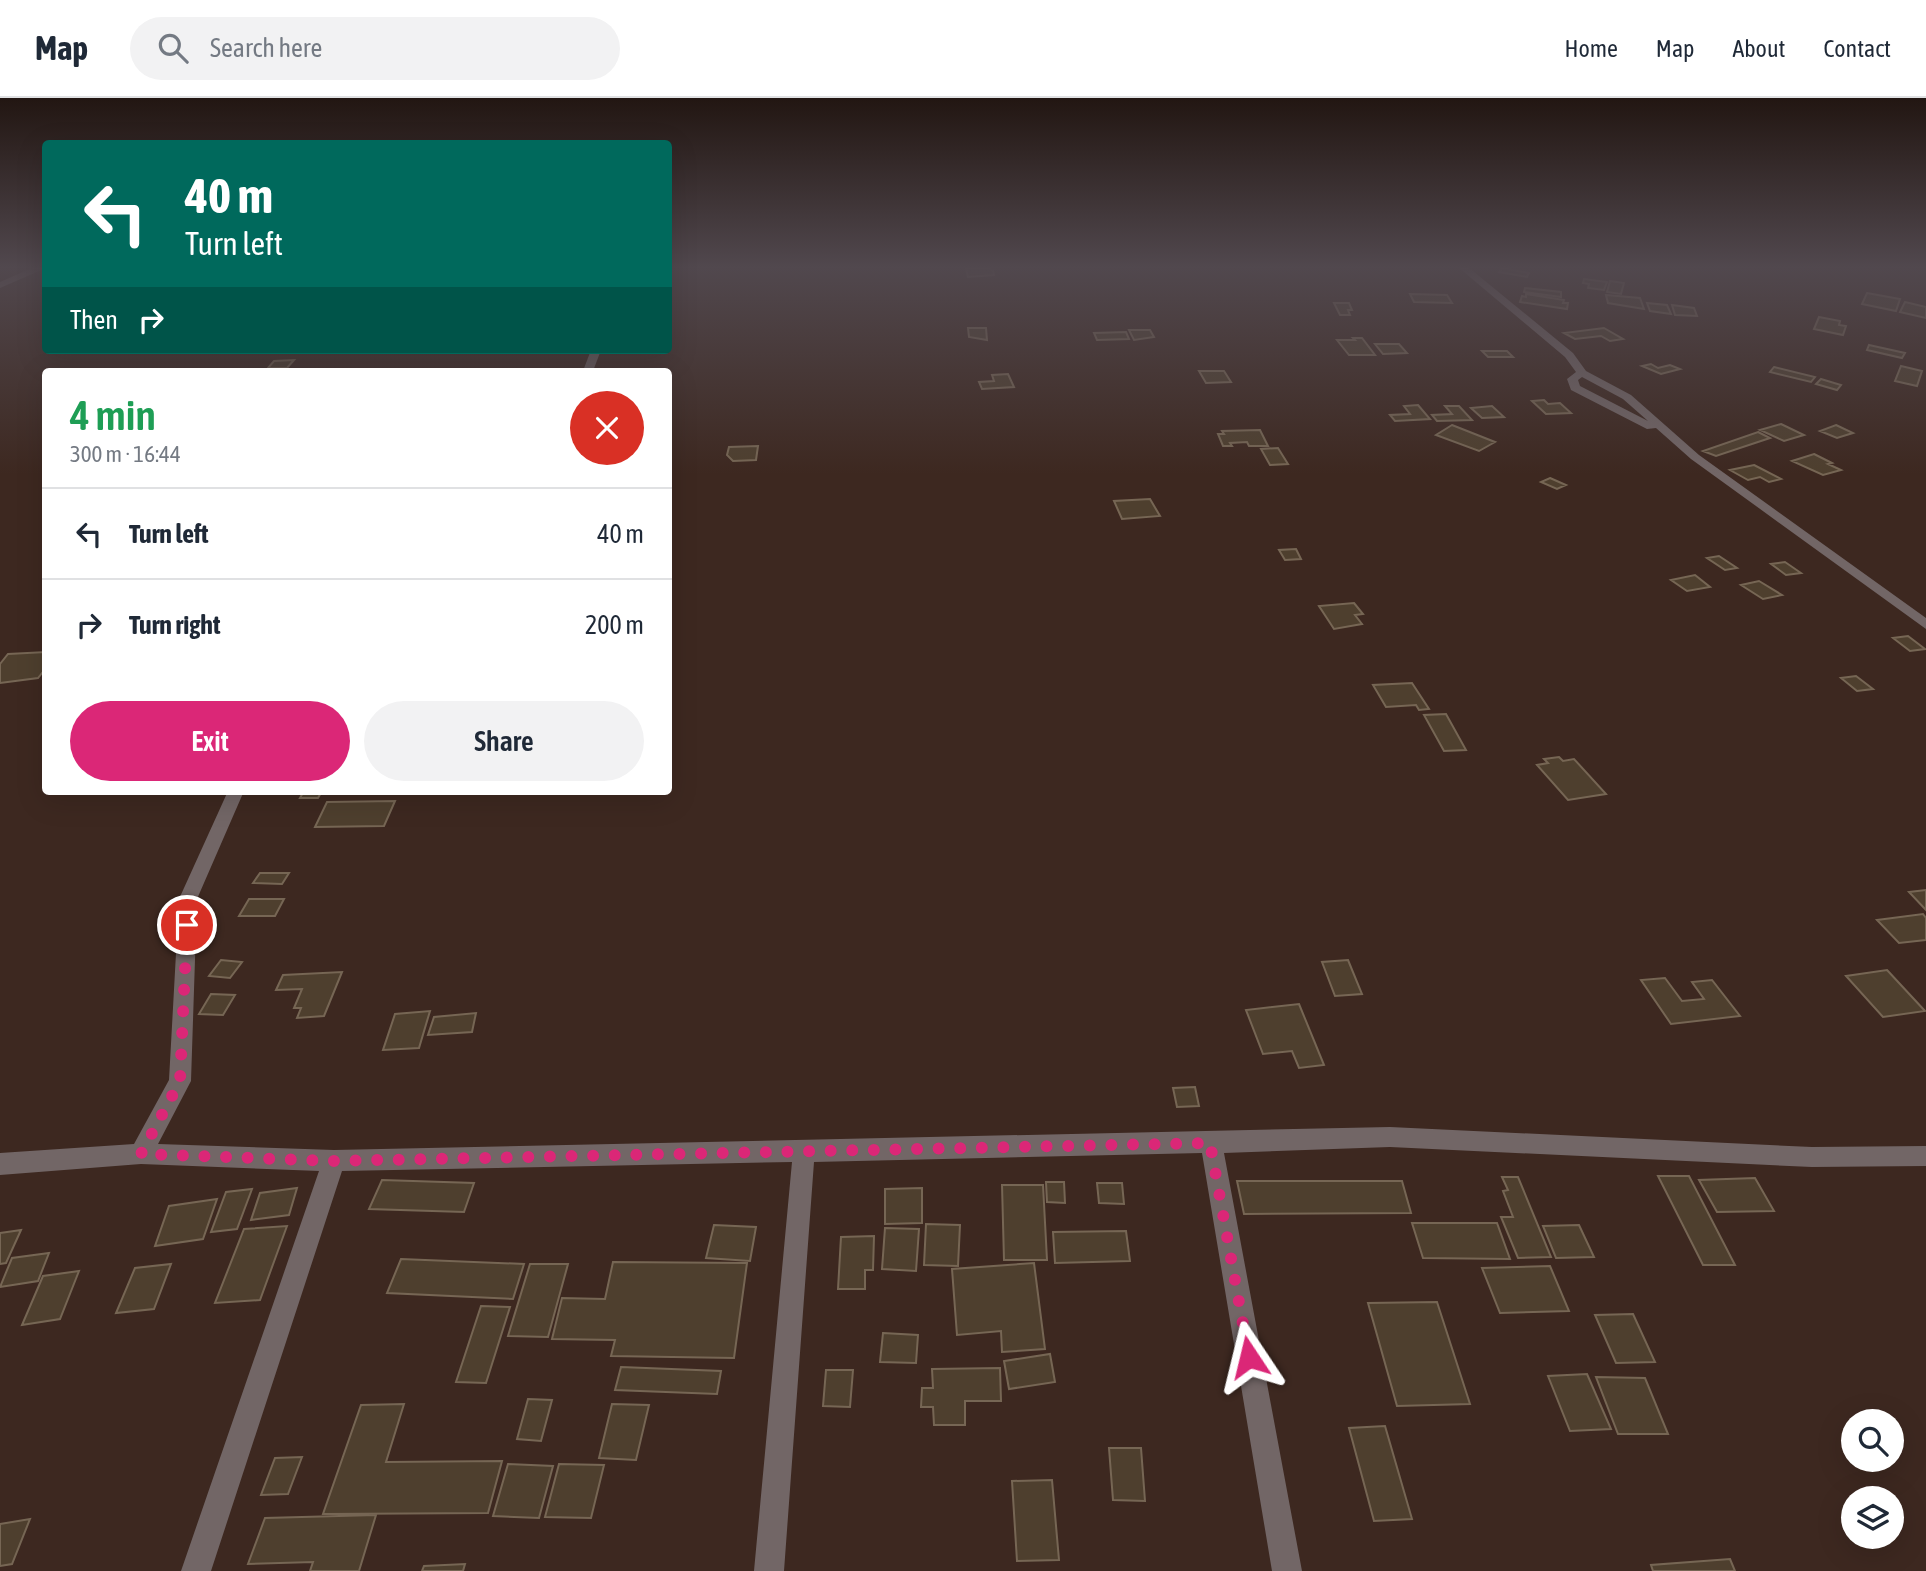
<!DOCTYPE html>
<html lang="en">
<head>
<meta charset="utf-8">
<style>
	body { margin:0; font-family:"Asap Condensed",sans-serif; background:#f2f2f3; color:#1f2937; height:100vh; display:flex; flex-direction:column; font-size:26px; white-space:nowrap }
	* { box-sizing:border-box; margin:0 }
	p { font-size:23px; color:#747a83 }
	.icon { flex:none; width:38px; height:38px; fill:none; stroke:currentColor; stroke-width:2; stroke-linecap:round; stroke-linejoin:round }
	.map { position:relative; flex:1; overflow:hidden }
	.drawer { position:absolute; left:42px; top:270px; width:630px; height:427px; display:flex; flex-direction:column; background:#fff; border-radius:7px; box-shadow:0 7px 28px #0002 }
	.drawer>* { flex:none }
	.top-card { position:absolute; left:42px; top:42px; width:630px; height:214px; border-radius:7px; box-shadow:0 7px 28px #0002; background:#00695c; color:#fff; overflow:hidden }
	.buttons { position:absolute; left:1841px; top:1311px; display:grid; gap:14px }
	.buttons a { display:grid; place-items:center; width:63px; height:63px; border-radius:50%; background:#fff; box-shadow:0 7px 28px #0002; font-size:35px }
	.pin { position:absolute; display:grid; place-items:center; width:60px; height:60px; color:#fff; margin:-30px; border:4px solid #fff; border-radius:50%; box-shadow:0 2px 7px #0007 }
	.me { position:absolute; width:77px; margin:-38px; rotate:350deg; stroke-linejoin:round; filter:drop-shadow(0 0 5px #0008) }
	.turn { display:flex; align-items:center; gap:24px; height:147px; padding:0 28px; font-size:32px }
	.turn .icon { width:91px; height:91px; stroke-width:2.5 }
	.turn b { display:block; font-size:49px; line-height:60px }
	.then { display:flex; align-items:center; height:66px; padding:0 28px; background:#0003; gap:14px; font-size:26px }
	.round { display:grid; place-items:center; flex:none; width:74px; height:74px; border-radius:37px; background:#f2f2f3 }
	.headline { display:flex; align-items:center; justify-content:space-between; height:119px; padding:0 28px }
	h1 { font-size:42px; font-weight:600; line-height:52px; color:#1e9e55 }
	.action { display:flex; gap:14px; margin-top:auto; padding:14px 28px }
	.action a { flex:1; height:80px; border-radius:42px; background:#db2777; color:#fff; font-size:28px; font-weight:600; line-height:80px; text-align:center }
	.action a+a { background:#f2f2f3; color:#1f2937 }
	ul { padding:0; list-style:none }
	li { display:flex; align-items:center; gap:21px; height:91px; padding:0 28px; border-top:2px solid #e0e1e3 }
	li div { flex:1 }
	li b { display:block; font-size:26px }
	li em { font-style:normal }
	header { display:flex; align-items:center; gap:42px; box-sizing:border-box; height:98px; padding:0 35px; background:#fff; border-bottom:2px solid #e0e1e3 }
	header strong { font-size:33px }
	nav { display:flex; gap:38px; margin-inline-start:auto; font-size:24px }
	.search { width:490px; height:63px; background:#f2f2f3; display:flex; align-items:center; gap:18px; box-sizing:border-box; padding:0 24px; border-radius:38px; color:#747a83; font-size:26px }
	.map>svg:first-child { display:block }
	.building { fill:#4e3f2e; stroke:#766654; stroke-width:2 }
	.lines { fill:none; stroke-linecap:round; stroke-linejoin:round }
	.minor { fill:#726666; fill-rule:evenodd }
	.route { stroke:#db2777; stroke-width:12; stroke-dasharray:0 21.6 }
</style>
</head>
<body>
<header>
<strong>Map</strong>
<div class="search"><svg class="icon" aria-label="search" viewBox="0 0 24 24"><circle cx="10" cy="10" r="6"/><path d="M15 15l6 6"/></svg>Search here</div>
<nav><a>Home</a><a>Map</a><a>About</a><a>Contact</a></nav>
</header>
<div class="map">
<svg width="1926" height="1473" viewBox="0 0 1926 1473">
	<rect width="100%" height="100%" fill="#3d2820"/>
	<path class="building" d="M966 170H987L993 172 994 177 968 179Z
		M1502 170 1529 175 1527 179 1499 174Z
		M1584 181 1607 184 1604 192 1588 190 1589 186 1583 185Z
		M1610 183 1624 185 1621 196 1607 194Z
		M1525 190 1561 194V199L1524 194Z
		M1867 195 1900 201 1896 213 1862 206Z
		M1410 196 1447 197 1452 205 1414 204Z
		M1526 196 1564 202 1563 205H1568L1567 211 1520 204 1522 198 1526 199Z
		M1606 197 1640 200 1644 211 1608 205Z
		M1905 204 1926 209V220L1900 214Z
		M1334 205H1349L1352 212H1348L1350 217H1340Z
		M1647 205 1667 207 1671 216 1650 213Z
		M1672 207 1694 210 1697 218 1675 217Z
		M1819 219 1840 223 1839 227 1846 228 1843 237 1814 231Z
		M968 230H986L987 242 969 239Z
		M1604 230 1623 241 1610 243 1601 238 1575 241 1564 235Z
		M1129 232H1150L1154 239 1134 242Z
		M1126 234 1129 241 1097 242 1094 235Z
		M1353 240H1362L1375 257H1349L1337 242H1355Z
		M1375 246H1399L1407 255 1383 256Z
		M1869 247 1905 255 1902 260 1867 252Z
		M1482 253H1507L1513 259H1488Z
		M294 262 287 270H268L274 263Z
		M1651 266 1658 270 1670 267 1680 271 1661 276 1642 268Z
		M1901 268 1922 273 1917 288 1895 283Z
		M1774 269 1815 279 1811 284 1770 274Z
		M1199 273H1224L1231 284 1206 285Z
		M1008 276 1014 289 982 291 979 284 994 283 992 277Z
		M1821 281 1841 287 1837 292 1816 286Z
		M1544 302 1548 306 1560 305 1571 315 1546 316 1532 303Z
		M1418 307 1430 321 1395 323 1390 317 1410 316 1404 308Z
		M1445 308H1459L1472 322 1437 323 1432 317 1452 316Z
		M1492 308 1504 319 1482 320 1471 310Z
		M1781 326 1804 337 1784 343 1760 332Z
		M1452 327 1495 344 1479 353 1436 337Z
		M1836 327 1853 335 1837 340 1820 333Z
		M1260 332 1268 348H1249L1247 344 1230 345 1232 348H1223L1218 336H1224L1222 333Z
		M1758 334 1770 340 1716 358 1703 353Z
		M758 348 756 362 733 363 727 357 729 349Z
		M1278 350 1288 366 1270 367 1261 351Z
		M1814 356 1832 365 1828 366 1841 372 1823 377 1792 363Z
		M1754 367 1781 381 1769 384 1760 379 1748 382 1730 372Z
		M1550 380 1566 387 1557 391 1541 384Z
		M1150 401 1160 418 1122 421 1114 403Z
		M1296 451 1301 461 1285 462 1279 452Z
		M1719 458 1737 470 1725 472 1707 460Z
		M1785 464 1801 475 1786 477 1771 466Z
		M1695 477 1710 489 1687 493 1671 482Z
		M1759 483 1782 497 1763 501 1741 487Z
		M1354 505 1363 516 1355 517 1362 526 1334 531 1319 508Z
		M1908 538 1925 551 1910 553 1893 540Z
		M46 554V570L38 580 0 585V566L8 556Z
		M1856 578 1873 591 1857 593 1841 580Z
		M1412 585 1429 611 1419 612 1416 607 1386 609 1373 587Z
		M1446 616 1466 652 1444 653 1424 617Z
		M1559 659 1563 663 1574 661 1606 696 1568 702 1537 667 1548 665 1544 661Z
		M304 693H322L318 700H300Z
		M395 703 384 728 315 729 327 704Z
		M260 775H289L282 786 253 785Z
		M1926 792V812L1909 794Z
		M249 801H284L275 818H239Z
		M1923 816 1926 820V842L1899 845 1877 822Z
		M221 862 242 864 230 880 209 878Z
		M1348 862 1362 896 1335 898 1322 864Z
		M1887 872 1925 913 1883 919 1846 878Z
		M342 874 324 918 297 920 301 910H294L302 891 276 892 283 877Z
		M1665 880 1682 903 1704 901 1692 884 1712 882 1740 918 1671 926 1641 882Z
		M211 896 235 897 223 917 199 916Z
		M1299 906 1324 967 1299 970 1292 953 1263 956 1246 912Z
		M430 913 419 950 383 952 395 916Z
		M476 915 472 934 428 937 434 919Z
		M1195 989 1199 1008 1177 1009 1173 990Z
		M1658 1078H1689L1735 1167H1703Z
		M1502 1079H1518L1551 1159 1518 1160 1501 1119H1513L1503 1093 1508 1092Z
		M1755 1080 1774 1113 1717 1114 1699 1082Z
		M382 1082 474 1085 464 1114 369 1111Z
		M1237 1083H1402L1411 1115 1244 1116Z
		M1046 1084H1064L1065 1105 1047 1104Z
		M1097 1085H1122L1124 1106 1099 1105Z
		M1002 1087H1043L1047 1162H1004Z
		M297 1090 289 1117 251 1122 260 1095Z
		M922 1090V1125L885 1126V1091Z
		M252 1091 237 1131 211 1134 226 1094Z
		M217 1101 203 1141 155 1148 169 1108Z
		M1412 1125H1497L1510 1161 1423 1160Z
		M926 1126 960 1127 958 1168 924 1167Z
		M714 1127 756 1129 750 1163 706 1160Z
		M1579 1127 1594 1159 1556 1160 1543 1128Z
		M287 1128 260 1202 215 1205 244 1131Z
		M885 1130 919 1131 916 1173 882 1171Z
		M21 1132 6 1165 0 1166V1135Z
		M1126 1133 1130 1163 1055 1165 1053 1134Z
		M874 1138 873 1172H865V1191H838L841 1139Z
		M49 1155 38 1183 0 1189 12 1160Z
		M401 1161 524 1166 513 1201 387 1195Z
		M613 1164 747 1165 734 1260 611 1258 615 1242 552 1241 562 1200 605 1201Z
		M1034 1165 1045 1251 1002 1254 1001 1233 957 1237 952 1171Z
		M171 1166 154 1211 116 1215 135 1170Z
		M530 1166H568L548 1239 508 1238Z
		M1550 1168 1569 1213 1500 1215 1482 1170Z
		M79 1173 60 1221 22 1227 43 1178Z
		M1437 1204 1470 1306 1397 1308 1368 1205Z
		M481 1208 510 1209 486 1285 456 1284Z
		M1633 1216 1655 1264 1616 1265 1595 1217Z
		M883 1235 918 1237 916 1265 880 1264Z
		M1050 1256 1055 1284 1009 1291 1004 1263Z
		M621 1269 721 1273 717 1296 615 1292Z
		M1000 1270 1001 1303H965V1327H934L933 1309H921L922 1290H933L932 1271Z
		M826 1272H853L850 1309 823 1308Z
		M1587 1276 1611 1331 1570 1333 1548 1278Z
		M1596 1279 1645 1280 1668 1336H1618Z
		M528 1301 552 1302 541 1343 517 1341Z
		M404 1306 386 1364 502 1363 488 1415 323 1416 361 1307Z
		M612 1306 649 1307 636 1362 599 1360Z
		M1385 1328 1412 1421 1374 1423 1349 1330Z
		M1109 1350H1141L1145 1403 1113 1402Z
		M302 1359 288 1396 261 1397 275 1360Z
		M508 1366 553 1368 539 1420 493 1418Z
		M559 1366 604 1367 591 1420 545 1419Z
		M1052 1382 1059 1462 1017 1463 1012 1383Z
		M376 1417 359 1473H310L313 1464 248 1466 265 1420Z
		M30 1421 12 1466 0 1468V1426Z
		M1730 1461 1735 1473H1653L1651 1467Z
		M465 1466 463 1473H422L424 1468Z"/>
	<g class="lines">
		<path class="minor" d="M34 169 46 170 0 190V184Z
			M1458 169H1468L1573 255 1586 273 1631 297 1699 357 1926 520V531L1691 361 1656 330 1647 331 1571 292 1567 281 1576 274 1565 259ZM1582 279 1623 301 1648 323 1580 288 1578 282Z
			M591 252H601L593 273H583Z
			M228 693H244L197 801 191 983 158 1046 334 1052 1390 1029 1812 1049 1926 1048V1068L1812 1069 1390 1049 1224 1055 1302 1473H1272L1202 1055 814 1064 784 1473H754L792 1064 342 1073 211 1473H181L319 1073 141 1066 0 1077V1055L134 1046 169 982 179 801Z"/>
	</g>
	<linearGradient id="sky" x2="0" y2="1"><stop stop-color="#221612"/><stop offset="0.45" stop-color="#51484e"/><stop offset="1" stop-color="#51484e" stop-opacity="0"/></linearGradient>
	<rect width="1926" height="376" fill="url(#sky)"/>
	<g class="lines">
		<path class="route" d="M187 827 180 983 141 1056 334 1063 1210 1045 1249 1259"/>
	</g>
</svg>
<div class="buttons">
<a><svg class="icon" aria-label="search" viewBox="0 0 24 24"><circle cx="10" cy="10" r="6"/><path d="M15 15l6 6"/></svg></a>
<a><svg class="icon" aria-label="layers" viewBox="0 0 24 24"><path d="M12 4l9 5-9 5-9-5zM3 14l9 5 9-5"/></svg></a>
</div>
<div class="pin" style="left:187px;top:827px;background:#d93025"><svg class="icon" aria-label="arrive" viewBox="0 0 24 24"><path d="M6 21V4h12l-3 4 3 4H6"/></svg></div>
<svg class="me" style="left:1249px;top:1259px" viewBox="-20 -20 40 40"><path d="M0-17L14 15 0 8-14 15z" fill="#db2777" stroke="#fff" stroke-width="4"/></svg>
<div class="top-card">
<div class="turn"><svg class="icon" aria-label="left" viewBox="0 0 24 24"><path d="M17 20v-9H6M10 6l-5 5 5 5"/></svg><div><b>40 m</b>Turn left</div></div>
<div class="then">Then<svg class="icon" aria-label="right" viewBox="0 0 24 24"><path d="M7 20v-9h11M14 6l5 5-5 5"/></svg></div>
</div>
<section class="drawer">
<div class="headline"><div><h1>4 min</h1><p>300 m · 16:44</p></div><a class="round" style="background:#d93025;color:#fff"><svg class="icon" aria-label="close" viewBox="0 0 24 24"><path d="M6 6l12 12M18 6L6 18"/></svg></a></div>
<ul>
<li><svg class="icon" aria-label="left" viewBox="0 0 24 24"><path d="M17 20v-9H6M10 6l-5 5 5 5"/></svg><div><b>Turn left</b></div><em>40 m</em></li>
<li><svg class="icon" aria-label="right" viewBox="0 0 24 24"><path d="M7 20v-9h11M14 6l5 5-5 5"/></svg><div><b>Turn right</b></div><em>200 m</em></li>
</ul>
<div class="action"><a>Exit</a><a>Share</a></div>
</section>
</div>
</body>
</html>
